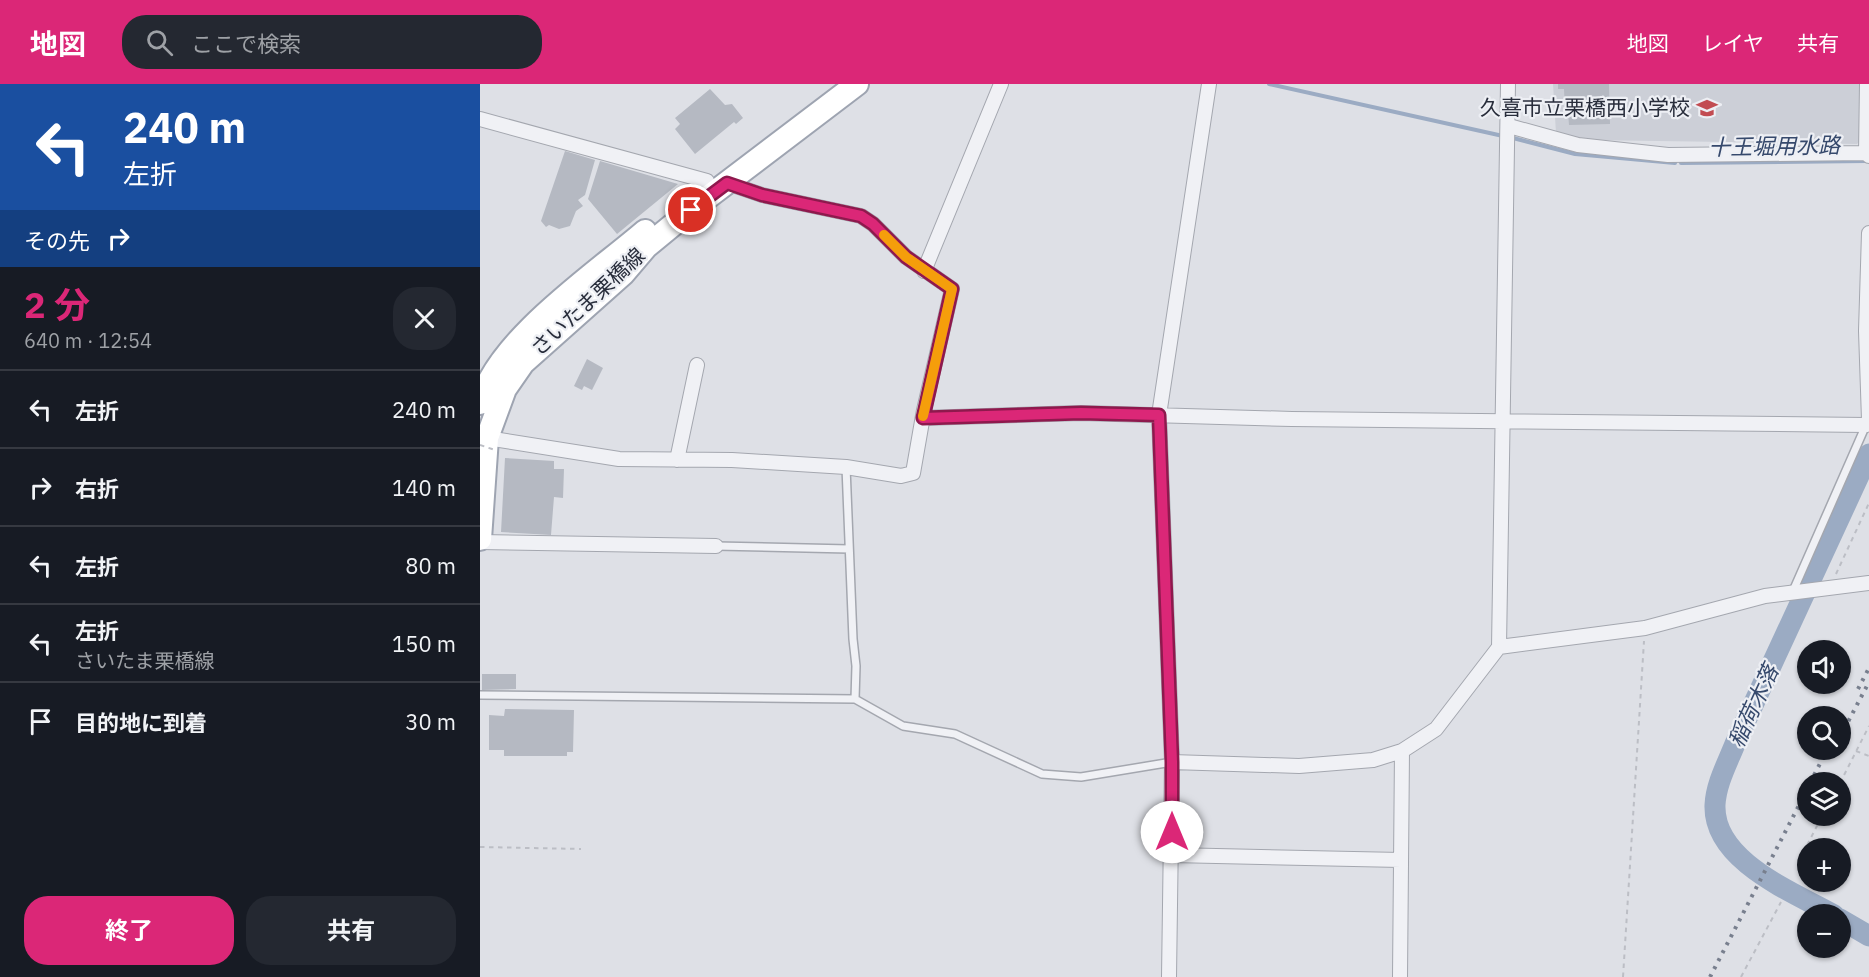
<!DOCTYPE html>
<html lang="ja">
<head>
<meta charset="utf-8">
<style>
	body { margin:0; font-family:"IBM Plex Sans","Noto Sans JP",sans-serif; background:#242831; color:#f1f3f6; height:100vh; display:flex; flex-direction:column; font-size:22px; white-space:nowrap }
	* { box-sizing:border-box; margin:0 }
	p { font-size:20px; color:#9ea1a6 }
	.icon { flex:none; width:33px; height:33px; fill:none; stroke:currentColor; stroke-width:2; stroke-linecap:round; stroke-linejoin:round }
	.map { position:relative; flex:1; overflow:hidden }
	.side { display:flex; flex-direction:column; background:#171b24; width:480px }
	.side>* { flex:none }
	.banner { background:#1a4fa0; color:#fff; overflow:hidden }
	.fabs { position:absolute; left:1317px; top:556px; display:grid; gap:12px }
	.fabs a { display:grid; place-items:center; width:54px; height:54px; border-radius:50%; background:#171b24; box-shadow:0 2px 4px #0004; font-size:30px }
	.pin { position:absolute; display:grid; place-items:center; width:51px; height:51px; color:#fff; margin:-26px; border:3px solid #fff; border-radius:50%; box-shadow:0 2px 6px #0007 }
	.me { position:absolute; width:66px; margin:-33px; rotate:0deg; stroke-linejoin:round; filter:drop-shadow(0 0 4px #0008) }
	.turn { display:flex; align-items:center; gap:21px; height:126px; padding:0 24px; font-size:27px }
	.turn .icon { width:78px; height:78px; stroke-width:2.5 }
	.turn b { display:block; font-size:42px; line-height:51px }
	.then { display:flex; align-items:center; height:57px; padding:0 24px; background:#0003; gap:12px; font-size:22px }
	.round { display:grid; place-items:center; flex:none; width:63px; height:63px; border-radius:24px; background:#242831 }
	.headline { display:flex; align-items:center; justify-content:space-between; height:102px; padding:0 24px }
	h1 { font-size:36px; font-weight:700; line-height:45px; color:#db2777 }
	.cta { display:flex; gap:12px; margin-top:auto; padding:12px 24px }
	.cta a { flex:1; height:69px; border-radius:24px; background:#db2777; color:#fff; font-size:24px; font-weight:700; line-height:69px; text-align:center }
	.cta a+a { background:#242831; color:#f1f3f6 }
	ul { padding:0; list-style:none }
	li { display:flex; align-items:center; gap:18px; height:78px; padding:0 24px; border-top:2px solid #363941 }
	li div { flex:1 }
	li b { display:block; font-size:22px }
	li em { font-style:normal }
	header { display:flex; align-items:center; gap:36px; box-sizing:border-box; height:84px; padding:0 30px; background:#db2777; color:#fff }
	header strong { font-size:28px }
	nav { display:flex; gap:33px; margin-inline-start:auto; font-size:21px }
	.search { width:420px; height:54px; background:#242831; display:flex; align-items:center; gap:15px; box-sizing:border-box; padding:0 21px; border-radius:24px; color:#9ea1a6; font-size:22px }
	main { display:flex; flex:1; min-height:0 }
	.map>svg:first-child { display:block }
	.built { fill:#cccfd7 }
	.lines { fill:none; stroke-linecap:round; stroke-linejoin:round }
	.stream { stroke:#9babc3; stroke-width:4 }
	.river { stroke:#9babc3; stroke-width:21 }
	.building { fill:#b5b9c2 }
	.service-casing { stroke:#a4a7af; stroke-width:10 }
	.minor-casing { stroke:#a4a7af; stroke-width:16 }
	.primary-casing { stroke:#9ea4b1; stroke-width:26 }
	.path { stroke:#bcbec5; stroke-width:2; stroke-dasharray:4.5 4.5; stroke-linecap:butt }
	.service { stroke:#f0f1f5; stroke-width:7 }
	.minor { stroke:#f0f1f5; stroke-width:14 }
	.primary { stroke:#fff; stroke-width:22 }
	.rail { stroke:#787f8e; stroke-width:4; stroke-dasharray:3 6; stroke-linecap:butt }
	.path-bridge { stroke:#bcbec5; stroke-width:2; stroke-dasharray:4.5 4.5; stroke-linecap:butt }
	.route-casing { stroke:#8e194d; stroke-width:15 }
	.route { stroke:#db2777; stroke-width:10 }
	.slow { stroke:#f59e0b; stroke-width:10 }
	.labels { text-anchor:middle; stroke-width:4.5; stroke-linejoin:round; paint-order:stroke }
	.poi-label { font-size:21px; fill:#282d3b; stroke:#edeff4; text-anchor:end }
	.street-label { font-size:21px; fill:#282d3b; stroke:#edeff4 }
	.water-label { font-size:22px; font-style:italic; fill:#36496c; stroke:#edeff4 }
</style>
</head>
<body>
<header>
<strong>地図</strong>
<div class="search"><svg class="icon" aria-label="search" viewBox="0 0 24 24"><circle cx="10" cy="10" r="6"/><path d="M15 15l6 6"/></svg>ここで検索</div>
<nav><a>地図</a><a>レイヤ</a><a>共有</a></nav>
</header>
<main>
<section class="side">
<div class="banner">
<div class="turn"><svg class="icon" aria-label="left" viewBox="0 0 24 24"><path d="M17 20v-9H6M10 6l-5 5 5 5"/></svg><div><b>240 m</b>左折</div></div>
<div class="then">その先<svg class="icon" aria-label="right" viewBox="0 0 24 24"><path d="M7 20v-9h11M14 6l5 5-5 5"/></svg></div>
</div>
<div class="headline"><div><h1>2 分</h1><p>640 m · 12:54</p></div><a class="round"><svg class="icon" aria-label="close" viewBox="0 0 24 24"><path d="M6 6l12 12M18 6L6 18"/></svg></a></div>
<ul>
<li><svg class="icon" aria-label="left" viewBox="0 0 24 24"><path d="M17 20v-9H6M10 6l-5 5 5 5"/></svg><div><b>左折</b></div><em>240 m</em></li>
<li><svg class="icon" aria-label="right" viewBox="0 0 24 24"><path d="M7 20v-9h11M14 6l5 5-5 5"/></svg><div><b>右折</b></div><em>140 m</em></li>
<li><svg class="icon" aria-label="left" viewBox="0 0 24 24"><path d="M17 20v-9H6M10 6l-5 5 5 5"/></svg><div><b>左折</b></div><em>80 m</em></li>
<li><svg class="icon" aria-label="left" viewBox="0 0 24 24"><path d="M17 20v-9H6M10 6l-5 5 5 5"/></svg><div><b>左折</b><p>さいたま栗橋線</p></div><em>150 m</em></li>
<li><svg class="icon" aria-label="arrive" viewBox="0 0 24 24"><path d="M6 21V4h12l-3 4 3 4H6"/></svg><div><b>目的地に到着</b></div><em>30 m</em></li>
</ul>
<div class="cta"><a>終了</a><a>共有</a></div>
</section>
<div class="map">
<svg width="1389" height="893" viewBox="0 0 1389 893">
	<rect width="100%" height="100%" fill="#dee0e6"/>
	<path class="built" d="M1073 0H1380V57L1377 60 1107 56 1076 49Z"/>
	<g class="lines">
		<path class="stream" d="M789 0 1023 52
			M1033 54 1095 70 1195 79
			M1201 79 1386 77"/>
		<path class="river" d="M1354 831C1313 808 1233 777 1235 721 1236 700 1247 680 1255 660L1389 370
			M1360 835 1389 852"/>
	</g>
	<path class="building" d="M1078 0H1129L1130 40 1089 41 1088 28H1085L1084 5H1078Z
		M230 5 245 21 252 20 263 34 256 40 254 38 215 70 195 45 200 40 195 34Z
		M85 67 115 76 105 111 98 116 103 122 96 127 90 142 79 145 69 141 66 143 61 137Z
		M120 77 198 100 137 150 108 115Z
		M107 275 123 284 112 306 104 302 102 306 94 302Z
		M25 374 74 377V385H84L83 414 74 413 71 451 21 448Z
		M2 590H36V605L2 606Z
		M25 625 94 626 93 668H87V672H24V666H9V631L24 632Z"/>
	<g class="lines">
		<defs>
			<path id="service" d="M366 383 373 555 376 582 375 615
				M236 462 369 465
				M1313 507 1386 341
				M0 611 375 615 423 642 475 650 562 690 601 693 692 678"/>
			<path id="minor" d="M1387 0 1386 69 1389 72
				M0 35 227 97
				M1029 42 1098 61 1188 71 1386 69
				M444 187 521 0
				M443 334 601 329 812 335 1386 341 1389 336 1386 247 1389 149
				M7 354 139 375 252 376 366 383 421 392 433 389 444 326 472 205 426 173 393 140 381 132 282 111 247 99
				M197 376 217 281
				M0 458 236 462
				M1019 563 1165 544 1285 512 1389 499
				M692 678 819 682 893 676 922 667 956 645 1019 563 1028 0
				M692 771 921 776
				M689 893 692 678 679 331 729 0
				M920 893 922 667"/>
			<path id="primary" d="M0 319C18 255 115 190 165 147
				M0 455 7 354 25 305 43 279 143 190 166 163 211 126 377 0"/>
		</defs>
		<use href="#service" class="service-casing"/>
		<use href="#minor" class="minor-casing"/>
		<use href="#primary" class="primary-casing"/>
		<path class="path" d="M1356 490 1389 419
			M1376 667 1389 672
			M1360 699 1389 642
			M0 763 101 765
			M1319 777 1342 732
			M1143 893 1164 557
			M1261 893 1301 818"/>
		<use href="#service" class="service"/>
		<use href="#minor" class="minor"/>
		<use href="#primary" class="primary"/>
		<path class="rail" d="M1378 605 1389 584
			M1360 653 1389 598
			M1330 699 1347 666
			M1230 893 1328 704"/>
		<path class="path-bridge" d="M0 361 15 366"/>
	</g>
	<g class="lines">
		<defs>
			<path id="route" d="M211 126 247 99 282 111 381 132 393 140 426 173 472 205 443 334 601 329 679 331 692 678V748"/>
		</defs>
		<use href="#route" class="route-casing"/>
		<use href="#route" class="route"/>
		<path class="slow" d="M404 151 426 173 472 205 443 332"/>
	</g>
	<defs>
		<symbol id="school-bare" viewBox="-9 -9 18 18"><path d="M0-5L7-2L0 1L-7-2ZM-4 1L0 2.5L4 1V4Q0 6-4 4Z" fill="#c24c52" stroke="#edeff4" stroke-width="2.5" paint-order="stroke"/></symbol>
	</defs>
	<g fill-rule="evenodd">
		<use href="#school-bare" x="1212" y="9" width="30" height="30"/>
	</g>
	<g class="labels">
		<g class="poi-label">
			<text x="1210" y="31">久喜市立栗橋西小学校</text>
		</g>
		<g class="street-label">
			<text transform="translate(108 218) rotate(-43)" y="7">さいたま栗橋線</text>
		</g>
		<g class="water-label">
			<text transform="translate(1294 62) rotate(-1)" y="8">十王堀用水路</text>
			<text transform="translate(1273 622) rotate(-65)" y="8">稲荷木落</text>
		</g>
	</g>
</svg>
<div class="fabs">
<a><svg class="icon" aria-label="sound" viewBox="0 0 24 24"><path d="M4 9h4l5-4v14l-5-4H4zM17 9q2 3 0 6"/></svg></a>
<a><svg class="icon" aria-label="search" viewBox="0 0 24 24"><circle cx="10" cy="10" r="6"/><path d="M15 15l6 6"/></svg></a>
<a><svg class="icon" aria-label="layers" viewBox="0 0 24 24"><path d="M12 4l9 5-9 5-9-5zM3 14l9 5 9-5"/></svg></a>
<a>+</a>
<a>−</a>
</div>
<div class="pin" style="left:211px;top:126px;background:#d93025"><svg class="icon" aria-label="arrive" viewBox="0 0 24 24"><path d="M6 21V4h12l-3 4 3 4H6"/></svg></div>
<svg class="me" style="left:692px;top:748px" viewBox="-20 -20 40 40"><circle r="19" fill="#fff"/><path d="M0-13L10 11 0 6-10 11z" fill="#db2777"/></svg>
</div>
</main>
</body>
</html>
